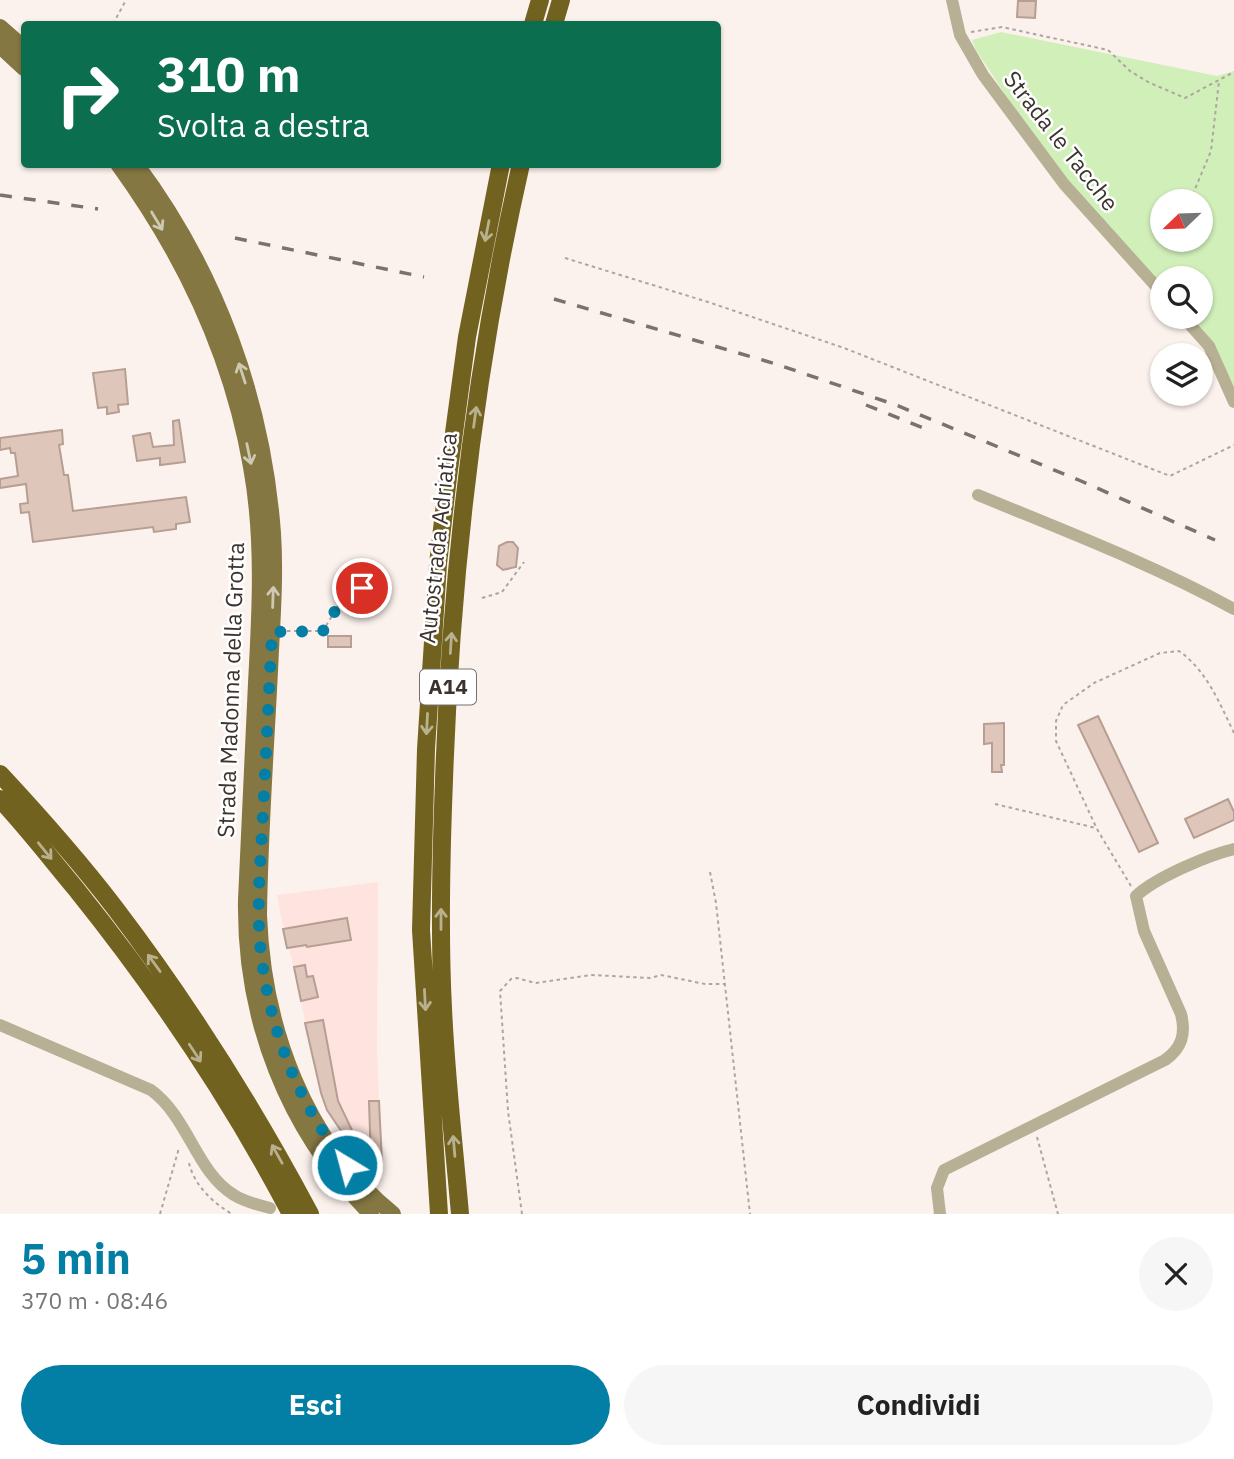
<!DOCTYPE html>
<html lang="it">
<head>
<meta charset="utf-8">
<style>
	body { margin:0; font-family:"IBM Plex Sans",sans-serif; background:#f6f6f6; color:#222; height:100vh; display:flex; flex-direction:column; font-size:26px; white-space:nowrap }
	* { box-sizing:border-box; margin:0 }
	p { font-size:23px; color:#767676 }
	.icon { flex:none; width:38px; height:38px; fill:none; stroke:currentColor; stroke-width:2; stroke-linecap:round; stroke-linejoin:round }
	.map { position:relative; height:1214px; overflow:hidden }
	.sheet { display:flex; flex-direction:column; background:#fff; flex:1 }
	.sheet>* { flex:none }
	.guide { position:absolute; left:21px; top:21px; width:700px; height:147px; border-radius:7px; box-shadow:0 2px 5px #0004; background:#0b6e4f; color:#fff; overflow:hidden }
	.needle { width:46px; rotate:247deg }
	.fabs { position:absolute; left:1150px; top:189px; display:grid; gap:14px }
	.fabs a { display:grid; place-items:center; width:63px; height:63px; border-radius:50%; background:#fff; box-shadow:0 2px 5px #0004; font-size:35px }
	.pin { position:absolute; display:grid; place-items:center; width:60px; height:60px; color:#fff; margin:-30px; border:4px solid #fff; border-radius:50%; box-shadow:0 2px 7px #0007 }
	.me { position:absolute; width:77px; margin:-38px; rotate:323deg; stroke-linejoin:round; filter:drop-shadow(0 0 5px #0008) }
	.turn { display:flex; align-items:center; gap:24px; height:147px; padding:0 21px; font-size:32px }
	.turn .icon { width:91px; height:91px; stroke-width:2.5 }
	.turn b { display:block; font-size:49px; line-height:60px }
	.round { display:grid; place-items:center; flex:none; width:74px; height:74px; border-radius:37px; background:#f6f6f6 }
	.headline { display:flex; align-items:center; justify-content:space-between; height:119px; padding:0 21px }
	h1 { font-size:42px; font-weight:700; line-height:52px; color:#037ea4 }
	.primary-button { display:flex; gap:14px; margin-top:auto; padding:14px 21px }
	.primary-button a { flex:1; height:80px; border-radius:42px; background:#037ea4; color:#fff; font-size:28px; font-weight:700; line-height:80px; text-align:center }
	.primary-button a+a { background:#f6f6f6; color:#222 }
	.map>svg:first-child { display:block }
	.commercial { fill:#fee3df }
	.green { fill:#d1efb9; fill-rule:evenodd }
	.building { fill:#dfc6ba; stroke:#b69e92; stroke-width:2 }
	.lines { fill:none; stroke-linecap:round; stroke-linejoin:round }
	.path { stroke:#afa5a0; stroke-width:2; stroke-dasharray:3.5 3.5; stroke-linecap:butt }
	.minor { stroke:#b7b094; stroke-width:12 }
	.major { stroke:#847742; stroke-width:16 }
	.highway { stroke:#72621f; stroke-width:18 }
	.rail { stroke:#7c726d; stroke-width:3.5; stroke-dasharray:12 12; stroke-linecap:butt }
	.oneway { stroke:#cec9b3 }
	.oneway2 { stroke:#b8b08f }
	.route { stroke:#037ea4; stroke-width:12; stroke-dasharray:0 21.6 }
	.labels { text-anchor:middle; stroke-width:5; stroke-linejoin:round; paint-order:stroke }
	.shield { fill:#fff; stroke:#77706d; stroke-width:2 }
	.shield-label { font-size:21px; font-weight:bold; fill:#3d332e }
	.street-label { font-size:23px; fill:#3d332e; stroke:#fff }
</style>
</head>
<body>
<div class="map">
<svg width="1234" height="1214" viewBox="0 0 1234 1214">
	<rect width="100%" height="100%" fill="#fcf2ed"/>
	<path class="commercial" d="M378 882 377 1051 382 1170 377 1174 370 1171 352 1148 327 1110 321 1093 289 948H287L277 895Z"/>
	<path class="green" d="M1001 32 1217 76 1234 71V398L1209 346 1183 317H1200V278H1162V293L1064 184 976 50 972 40ZM1162 201H1200V240H1162Z"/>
	<path class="building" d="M1018 1H1036L1035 18 1017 17Z
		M125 369 128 404 118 405 119 412 107 414V407L98 408 93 373Z
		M179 420 185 462 160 465V458L137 461 133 436 150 433 153 447 174 445 173 421Z
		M62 430 63 444 59 445 64 475H68L73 511 186 497 190 522 176 524V529L154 532 153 527 33 542 29 512 21 513 20 504 28 503 26 484 0 488V479L18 476 15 453H11L10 448 0 450V438Z
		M507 542H513L518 548 516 567 503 570 497 565 499 546Z
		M328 636H351V647H328Z
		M1098 716 1158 843 1139 852 1078 725Z
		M1004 723V765H1001L1002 772H992V743L984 744V724Z
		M1228 799 1234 812V820L1194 838 1185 819Z
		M347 918 351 940 307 947 306 945 287 948 283 929Z
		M305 965 307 977 313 976 318 997 301 1001 294 967Z
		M323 1020 338 1101 363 1153 358 1156 327 1110 321 1093 305 1023Z
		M369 1101H379L382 1163H371Z"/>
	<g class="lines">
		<path class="path" d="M113 24 126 0
			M971 32 1002 27 1108 50 1130 71 1148 82 1185 98 1234 72
			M1190 201 1211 151 1219 81
			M1171 246 1173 240
			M565 258 708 302 844 348 1170 476 1234 445
			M482 598 502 592 524 562
			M287 631H323L338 606 362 588 373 589
			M995 804 1096 828
			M710 872 716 903 750 1214
			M1131 886 1097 829 1056 741V721L1063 705 1094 683 1160 653 1179 651C1207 671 1219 702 1234 733
			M1037 1137 1058 1214
			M189 1163C194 1185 213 1203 232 1214
			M160 1214 179 1148
			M522 1214 508 1111 500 991 511 979 517 978 535 983 592 975 650 978 661 975 705 984H725"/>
		<path class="minor" d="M952 0 960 35 983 75 1064 184 1162 293
			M1183 317 1209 346 1234 402
			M978 495C1065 531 1152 564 1234 609
			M0 1025 151 1090C189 1118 196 1172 234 1195 245 1202 258 1205 270 1208
			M940 1214 937 1188 944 1170 1165 1060C1182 1048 1186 1034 1181 1014L1144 931 1136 896C1155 878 1208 855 1234 849"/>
		<path class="major" d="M0 27 24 48
			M0 46 24 68
			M118 164C184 255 232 356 251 467 264 538 260 611 256 683 253 756 249 828 246 900 244 1018 287 1131 371 1214
			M136 164C216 271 263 399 273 533 276 579 272 625 270 671 266 752 260 833 259 915 263 1026 304 1142 393 1214"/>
		<path class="highway" d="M533 24 540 0
			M554 24 561 0
			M0 774C40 817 79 861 115 908 188 1004 253 1107 310 1214
			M0 799C27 828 51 859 76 889 157 990 231 1099 291 1214
			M439 1214 421 930 426 749 438 564 448 477 467 337 501 164
			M460 1214C454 1145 446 1077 443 1008 439 932 441 856 444 780 451 573 475 366 521 164"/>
		<path class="rail" d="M0 195 98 209
			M235 238 424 277
			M554 299 776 364 896 405 1081 481 1215 540
			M866 405 931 431"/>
	</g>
	<defs><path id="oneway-shaft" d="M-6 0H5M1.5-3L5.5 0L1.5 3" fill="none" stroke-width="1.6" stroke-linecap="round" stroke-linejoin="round" transform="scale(1.75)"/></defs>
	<g class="oneway">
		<use href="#oneway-shaft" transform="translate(157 221) rotate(59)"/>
		<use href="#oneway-shaft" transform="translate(242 373) rotate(-108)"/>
		<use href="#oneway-shaft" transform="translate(249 454) rotate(78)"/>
		<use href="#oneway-shaft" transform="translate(273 597) rotate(-88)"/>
	</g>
	<g class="oneway2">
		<use href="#oneway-shaft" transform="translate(487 231) rotate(101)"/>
		<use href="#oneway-shaft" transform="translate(475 417) rotate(-82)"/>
		<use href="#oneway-shaft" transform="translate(451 643) rotate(-86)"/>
		<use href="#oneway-shaft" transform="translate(427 724) rotate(93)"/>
		<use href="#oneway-shaft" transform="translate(45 851) rotate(51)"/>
		<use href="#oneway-shaft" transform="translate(441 919) rotate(-90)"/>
		<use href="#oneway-shaft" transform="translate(154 963) rotate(-126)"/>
		<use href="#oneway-shaft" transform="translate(425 1000) rotate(87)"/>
		<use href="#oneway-shaft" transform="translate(195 1053) rotate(57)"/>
		<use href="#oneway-shaft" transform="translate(454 1146) rotate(-95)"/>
		<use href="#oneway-shaft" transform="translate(277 1154) rotate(-119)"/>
	</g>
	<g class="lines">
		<path class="route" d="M347 1165C300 1106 272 1036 262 961 255 912 261 862 263 812 266 752 269 692 272 632L323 631 338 606 362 588"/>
	</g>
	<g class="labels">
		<rect class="shield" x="420" y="669.5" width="56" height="35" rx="5"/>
		<g class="shield-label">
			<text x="448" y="694">A14</text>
		</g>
		<g class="street-label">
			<text transform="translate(1061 141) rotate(52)" y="8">Strada le Tacche</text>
			<text transform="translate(438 538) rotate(-84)" y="8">Autostrada Adriatica</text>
			<text transform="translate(231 690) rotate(-88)" y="8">Strada Madonna della Grotta</text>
		</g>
	</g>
</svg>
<div class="fabs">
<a><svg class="needle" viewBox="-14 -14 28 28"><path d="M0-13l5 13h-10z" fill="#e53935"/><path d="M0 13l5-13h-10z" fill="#767676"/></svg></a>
<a><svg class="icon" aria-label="search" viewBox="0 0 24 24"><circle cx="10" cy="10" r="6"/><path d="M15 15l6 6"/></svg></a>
<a><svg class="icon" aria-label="layers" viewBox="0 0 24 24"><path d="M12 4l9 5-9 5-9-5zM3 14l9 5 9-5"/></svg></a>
</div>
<div class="pin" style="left:362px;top:588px;background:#d93025"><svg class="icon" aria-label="arrive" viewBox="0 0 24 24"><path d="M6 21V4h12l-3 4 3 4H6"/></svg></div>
<svg class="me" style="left:347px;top:1165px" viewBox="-20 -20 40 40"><circle r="17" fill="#037ea4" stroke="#fff" stroke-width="3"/><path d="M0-11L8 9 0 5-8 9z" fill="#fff"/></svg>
<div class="guide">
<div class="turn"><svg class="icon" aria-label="right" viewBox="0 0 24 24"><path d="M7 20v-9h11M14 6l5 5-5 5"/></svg><div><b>310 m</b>Svolta a destra</div></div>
</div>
</div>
<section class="sheet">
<div class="headline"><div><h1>5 min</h1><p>370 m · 08:46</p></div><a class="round"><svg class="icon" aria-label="close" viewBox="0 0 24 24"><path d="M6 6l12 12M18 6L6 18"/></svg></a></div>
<div class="primary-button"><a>Esci</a><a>Condividi</a></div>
</section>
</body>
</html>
